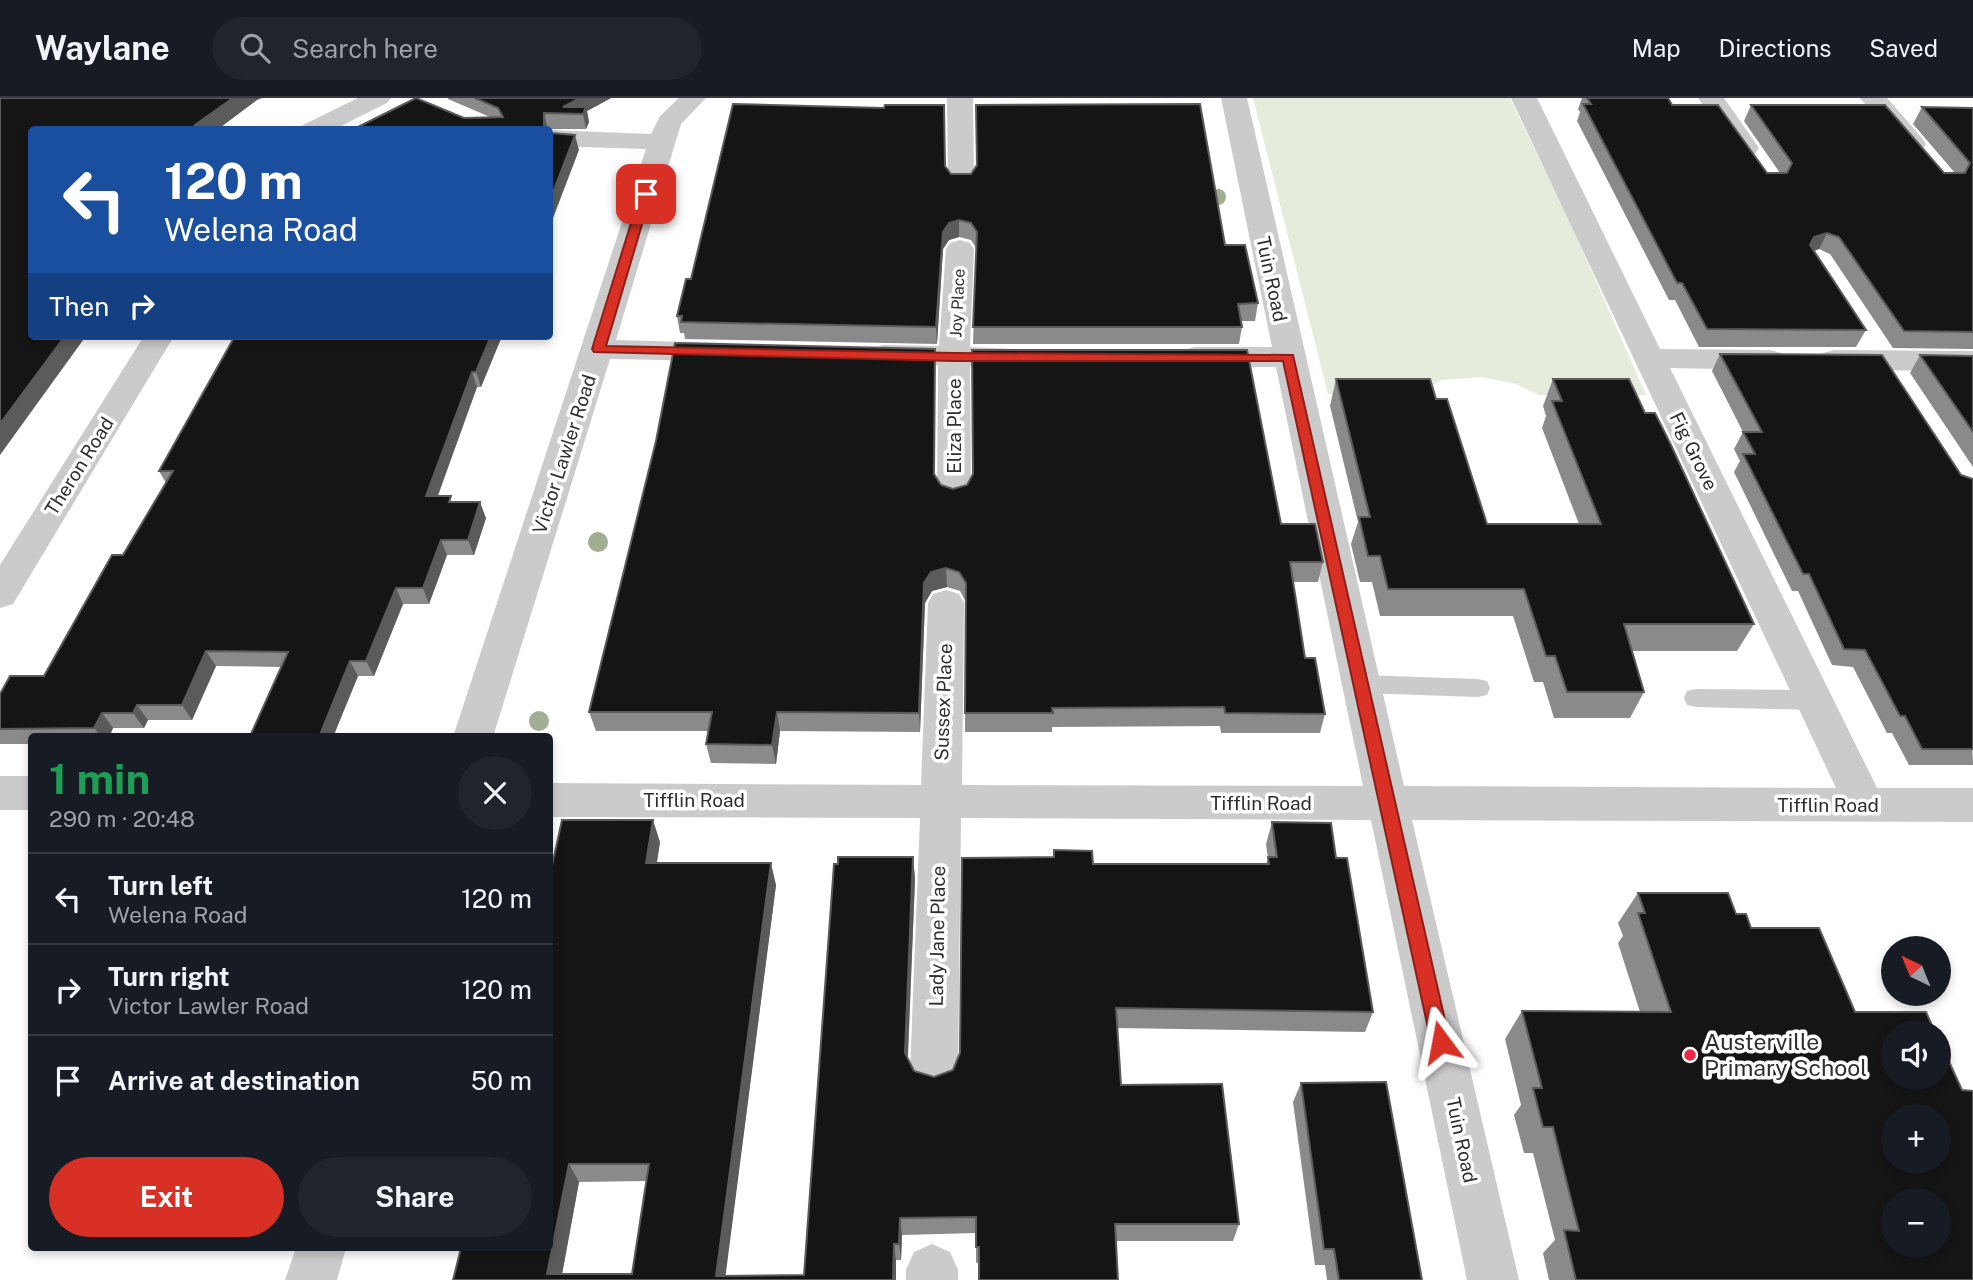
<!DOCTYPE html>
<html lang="en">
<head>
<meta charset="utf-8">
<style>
	body { margin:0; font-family:"Public Sans",sans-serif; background:#20242c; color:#f1f3f6; height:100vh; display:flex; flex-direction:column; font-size:26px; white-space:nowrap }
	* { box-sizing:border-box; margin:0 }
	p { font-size:23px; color:#9ea1a6 }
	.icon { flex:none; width:38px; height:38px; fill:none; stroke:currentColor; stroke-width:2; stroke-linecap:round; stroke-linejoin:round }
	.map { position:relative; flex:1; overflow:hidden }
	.sheet { position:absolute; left:28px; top:635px; width:525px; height:518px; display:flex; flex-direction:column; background:#171b24; border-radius:7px; box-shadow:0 4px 10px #0003 }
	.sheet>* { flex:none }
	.top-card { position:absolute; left:28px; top:28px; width:525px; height:214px; border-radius:7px; box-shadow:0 4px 10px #0003; background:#1a4fa0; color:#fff; overflow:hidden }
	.needle { width:46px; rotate:317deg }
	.buttons { position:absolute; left:1881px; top:838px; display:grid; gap:14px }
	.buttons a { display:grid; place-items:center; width:70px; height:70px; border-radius:50%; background:#171b24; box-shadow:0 4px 10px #0003; font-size:35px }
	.pin { position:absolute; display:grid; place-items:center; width:60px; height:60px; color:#fff; margin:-30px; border-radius:14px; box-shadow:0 4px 10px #0006 }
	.me { position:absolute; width:77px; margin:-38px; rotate:347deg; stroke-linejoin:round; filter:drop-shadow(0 0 5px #0008) }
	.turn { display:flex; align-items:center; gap:24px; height:147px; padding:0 21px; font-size:32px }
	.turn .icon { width:91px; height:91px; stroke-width:2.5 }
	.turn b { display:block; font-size:49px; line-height:60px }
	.then { display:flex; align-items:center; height:66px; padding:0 21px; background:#0003; gap:14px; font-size:26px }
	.round { display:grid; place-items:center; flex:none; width:74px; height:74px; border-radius:37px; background:#20242c }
	.head { display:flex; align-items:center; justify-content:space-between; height:119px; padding:0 21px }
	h1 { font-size:42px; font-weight:700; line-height:52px; color:#1e9e55 }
	.action { display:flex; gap:14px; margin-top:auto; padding:14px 21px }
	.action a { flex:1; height:80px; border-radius:42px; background:#d93025; color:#fff; font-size:28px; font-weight:700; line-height:80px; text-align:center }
	.action a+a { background:#20242c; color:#f1f3f6 }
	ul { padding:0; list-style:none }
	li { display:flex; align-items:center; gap:21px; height:91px; padding:0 21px; border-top:2px solid #363941 }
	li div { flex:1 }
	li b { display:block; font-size:26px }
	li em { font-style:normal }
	header { display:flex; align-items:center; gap:42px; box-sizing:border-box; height:98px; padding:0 35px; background:#171b24; border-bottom:2px solid #363941 }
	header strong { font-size:33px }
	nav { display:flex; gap:38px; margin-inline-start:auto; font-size:24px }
	.search { width:490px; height:63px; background:#20242c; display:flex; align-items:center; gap:18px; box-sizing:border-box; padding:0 24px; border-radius:38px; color:#9ea1a6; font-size:26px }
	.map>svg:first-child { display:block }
	.green { fill:#e6ecdb }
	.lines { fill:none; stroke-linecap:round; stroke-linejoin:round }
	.lane { fill:#cbcbcb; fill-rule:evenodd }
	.street { fill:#cbcbcb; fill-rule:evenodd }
	.tree { fill:#a2ae92 }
	.wall { fill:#8a8a8a; fill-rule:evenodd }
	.shaded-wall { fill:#5b5b5b }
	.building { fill:#151515; stroke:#5b5b5b; stroke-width:2; fill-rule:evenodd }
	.route { fill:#d93025; stroke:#8d1f18; stroke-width:2 }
	.poi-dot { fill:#f02646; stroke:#fff; stroke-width:2.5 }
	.labels { text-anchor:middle; stroke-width:7; stroke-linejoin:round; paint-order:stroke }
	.far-street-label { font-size:16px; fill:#2e2e2e; stroke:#fff }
	.street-label { font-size:19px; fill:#2e2e2e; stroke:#fff }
	.near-poi-label { font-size:23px; fill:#2e2e2e; stroke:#fff; text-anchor:start }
</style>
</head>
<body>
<header>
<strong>Waylane</strong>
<div class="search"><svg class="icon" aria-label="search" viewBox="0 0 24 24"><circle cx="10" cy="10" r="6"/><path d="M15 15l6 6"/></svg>Search here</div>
<nav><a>Map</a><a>Directions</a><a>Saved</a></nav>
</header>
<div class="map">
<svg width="1973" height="1182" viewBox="0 0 1973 1182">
	<rect width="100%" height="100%" fill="#fff"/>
	<path class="green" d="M1253 0H1510L1571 126 1646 297H1538L1516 286 1482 279 1441 282 1421 296H1328Z"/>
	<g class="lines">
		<path class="lane" d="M1361 577 1478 581 1487 583 1490 590 1487 597 1478 599 1361 595 1352 593 1349 586 1352 579Z
			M1696 591 1814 592 1823 595 1826 602 1823 609 1814 612 1696 609 1687 607 1684 600 1687 593Z"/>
		<path class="street" d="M358 0H391L387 5 333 32H299L303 27Z
			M679 0H706L681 26 616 242 725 245 736 247 740 254 736 261 725 263 610 261 493 639H453L646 51 550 48V32L651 36 660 18Z
			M947 0H973L974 84 971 90H951L948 84Z
			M1221 0H1247L1404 688 1836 690 1511 0H1537L1660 251 1770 252 1781 255 1786 262 1781 269 1770 272 1670 270 1877 690H1973V724L1412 722 1519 1182H1467L1371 722 961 720 958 974 951 990 934 996 917 990 910 974 920 720 550 719V685L921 687 928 505 933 496 946 492 959 496 964 505 962 687 1363 688 1276 269H1195L1184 266 1180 259 1184 252 1195 249H1272Z
			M1698 0H1724L1759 50 1755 56H1737Z
			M1860 0H1887L1922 40 1926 46 1922 52H1904Z
			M960 142 970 145 974 151 970 249 1037 252 1041 259 1037 266 1026 269 970 268 971 396 966 404 954 408 942 404 937 396 938 267 873 264 869 257 873 250 884 247 939 248 946 151 950 145Z
			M144 238H174L13 506 0 510V467Z
			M1834 252 1973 253V273L1834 272 1823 269 1818 262 1823 255Z
			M0 678H32V712H0Z
			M932 1146 950 1154 958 1172V1182H906V1172L914 1154Z
			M296 1150H346L337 1182H285Z"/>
	</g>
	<g class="tree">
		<circle cx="1218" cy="99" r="8"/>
		<circle cx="598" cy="444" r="10"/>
		<circle cx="539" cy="623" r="10"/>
	</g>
	<path class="wall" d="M448 0H611L587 13 589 24 586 31 352 32 464 20 490 19 448 1Z
		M1582 0H1668L1672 7 1767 75H1780L1744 23 1751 7 1944 75H1955L1913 26 1922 9 1973 10V251L1893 250 1830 156 1819 151 1814 153 1866 232 1856 249H1699L1675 202H1669L1577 23 1580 14 1578 11Z
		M945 69 951 76 1225 147 1258 205 1255 223H1241L1242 229 1239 246H973L976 150 971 142 959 139 949 142 943 151 937 246 685 241 684 235H680L677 218 691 181Z
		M502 238 481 289H477L438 398 454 404 486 420 474 457H447L429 506H403L374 578H358L333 639H253L251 636 281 569 216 568 192 622H148L144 630H113L109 639H32V646H0V631L44 578 123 457 166 385 159 373Z
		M1720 256 1961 377 1973 667H1909L1892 635H1887L1853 569 1832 567 1798 493H1792L1734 374 1740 363 1734 351 1743 334 1712 273Z
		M1920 257 1973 258V369L1910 275Z
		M935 271V377L941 387 953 391 1281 426 1323 464 1318 484H1293L1305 560 1325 616 1320 635H1221L1220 628 1052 629V634H965L966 504 960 493 947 489 932 493 925 505 920 634 780 633 776 666 711 665 706 646 709 633H596L589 614Z
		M1336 281 1436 301 1487 426H1579L1542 330 1546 318 1543 308 1553 281 1645 315 1754 526 1737 553H1632L1644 594 1630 620H1554L1543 584H1534L1513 518H1380L1372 484H1360L1351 446 1358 424 1330 308Z
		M1272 724 1336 760 1373 914 1365 934 1117 930 1121 987 1239 1126 1233 1143H1116L976 1165V1135L902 1137 901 1162H896V1182H453L550 1150V777L660 744 657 765 776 787 725 1177H804L913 759 915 781 908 960 914 973 934 979 953 972 1093 766H1266L1268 761 1266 746ZM647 1083 632 1176H562L579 1084Z
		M1638 795 1736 816 1751 830 1855 914 1973 1182H1549L1543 1155 1555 1142 1533 1055H1524L1514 1017 1521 1007 1505 941 1522 913 1640 914 1618 845 1623 838 1618 825Z
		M1301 985 1422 1182H1327L1325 1167H1315L1293 1004Z"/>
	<path class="shaded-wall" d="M233 0H262L257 2 217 32H192L195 27Z
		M580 0H611L587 13 589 24 586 31 583 16 563 9Z
		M544 15 548 32H544Z
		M575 37 579 52 550 128V102Z
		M959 122V139L949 142 943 151 937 246 936 229 943 134 949 125Z
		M1827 135 1819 151 1806 156 1814 139Z
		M65 238H86L0 357V326Z
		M491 238H502L481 289 476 274Z
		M472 274 477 289 432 413 426 398Z
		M480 404 486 420 474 457 468 442Z
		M441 442 447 457 429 506 423 490Z
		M946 470 947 489 932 493 925 505 920 634 919 615 924 485 931 474Z
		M396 490 403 506 374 578 366 563Z
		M206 553 216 568 192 622 182 607Z
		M350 563 358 578 333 639H321L320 637Z
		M137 607 148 622 144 630 133 615Z
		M777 614 780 633 776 666 772 647Z
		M102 615 113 630 109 639H101L94 630Z
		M653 722 660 744 653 786 646 765Z
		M913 759 915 781 907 974 905 955Z
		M771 765 776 787 725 1182 716 1178Z
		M569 1066 579 1084 561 1182 547 1176Z
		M900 1120 902 1137 901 1162 899 1146Z
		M894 1146 896 1162V1182H893Z"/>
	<path class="building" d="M0 0H233L195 27 192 32H32V238H65L0 326Z
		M416 0 464 20 503 19 498 10 475 0H580L563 9H586L583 16 544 15V32H352Z
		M1587 0H1668L1672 7H1718L1767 75H1787L1792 65 1751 7H1885L1944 75H1965L1970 65 1922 9 1973 10V234L1904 233 1839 139 1827 135 1814 139 1810 147 1866 232 1707 231 1682 185H1677L1583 6H1591Z
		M733 6 884 10 885 7H944L945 68 951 76H971L977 67 976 7 1200 6 1225 147H1245L1258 205 1238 206 1242 229H973L977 134 971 125 959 122 949 125 943 134 936 229 681 224 682 218H677L686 181H691Z
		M550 35 575 37 550 102Z
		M235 238H491L476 274H472L426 398H451L449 404H480L468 442H441L423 490H396L366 563H350L320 637 251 636 288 554 206 553 182 607H137L133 615H102L94 630 0 631V596L10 578H44L112 457H123L173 373H159Z
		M675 245 935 251 934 376 941 387 953 391 967 387 973 376 972 252H1247L1281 426H1315L1323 464H1290L1305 560H1315L1325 616 1225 615 1224 609 1052 610 1053 615H965L966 485 959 474 946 470 931 474 924 485 919 615 777 614 772 647 706 646 712 614H589L656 343Z
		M1720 256 1882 257 1961 377 1973 381V651H1922L1905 618H1900L1865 552 1844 551 1809 476H1803L1743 356H1755L1743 334H1762Z
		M1920 257 1973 258V334Z
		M1336 281H1430L1436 301H1447L1487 426H1601L1552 303H1562L1553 281H1629L1645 315H1655L1671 347 1754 526H1624L1644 594H1567L1555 558H1546L1524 491H1388L1380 458H1368L1359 419H1370Z
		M562 722H653L646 765H771L716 1178 804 1177 834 766H838V759H913L905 955 914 973 934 979 953 972 960 955 962 760 1054 759V752L1092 753 1093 766H1269L1268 759H1277L1272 724 1331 725 1336 760H1347L1373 914 1116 910 1121 987 1222 986 1239 1126H1115L1118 1182H979V1149H976V1119L900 1120 899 1146H894L893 1182H453L461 1150H550V777ZM569 1066H649L632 1176H547Z
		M1638 795H1728L1736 816H1746L1751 830H1819L1855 914H1926L1935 934H1894V980H1939V942L1962 992 1973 993V1182H1576L1564 1132 1579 1133 1553 1029H1543L1533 990H1542L1522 913 1671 914 1638 815H1645ZM1894 1018H1939V1064H1894ZM1894 1102H1939V1148H1894Z
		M1386 984 1422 1182H1339L1334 1151H1324L1301 985Z"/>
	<path class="route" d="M646 92 651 96 606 248 954 255 1293 257 1450 944 1448 950 1441 953 1434 950 1431 944 1283 263H954L594 254 592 251 640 96Z"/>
	<circle class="poi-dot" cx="1690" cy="957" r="7"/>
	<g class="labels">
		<g class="far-street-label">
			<text transform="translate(957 205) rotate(-87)" y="6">Joy Place</text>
		</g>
		<g class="street-label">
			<text transform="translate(1272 181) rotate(78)" y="7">Tuin Road</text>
			<text transform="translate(954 328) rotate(-90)" y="7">Eliza Place</text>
			<text transform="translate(1694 353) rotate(64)" y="7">Fig Grove</text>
			<text transform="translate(564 356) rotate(-72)" y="7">Victor Lawler Road</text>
			<text transform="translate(79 368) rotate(-58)" y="7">Theron Road</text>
			<text transform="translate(943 604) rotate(-88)" y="7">Sussex Place</text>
			<text x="694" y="709">Tifflin Road</text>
			<text x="1261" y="712">Tifflin Road</text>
			<text x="1828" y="714">Tifflin Road</text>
			<text transform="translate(937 838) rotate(-89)" y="7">Lady Jane Place</text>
			<text transform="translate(1462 1042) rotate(78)" y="7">Tuin Road</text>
		</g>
		<g class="near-poi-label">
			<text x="1704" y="952">Austerville<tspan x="1704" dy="26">Primary School</tspan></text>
		</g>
	</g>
</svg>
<div class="buttons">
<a><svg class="needle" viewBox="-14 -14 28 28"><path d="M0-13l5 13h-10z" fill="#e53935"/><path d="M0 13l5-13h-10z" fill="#9ea1a6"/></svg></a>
<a><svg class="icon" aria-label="sound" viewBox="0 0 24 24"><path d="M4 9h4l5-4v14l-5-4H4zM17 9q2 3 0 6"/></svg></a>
<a>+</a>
<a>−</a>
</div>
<div class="pin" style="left:646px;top:96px;background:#d93025"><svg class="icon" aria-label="arrive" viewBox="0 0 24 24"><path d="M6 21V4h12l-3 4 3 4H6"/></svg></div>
<svg class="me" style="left:1441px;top:944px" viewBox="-20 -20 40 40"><path d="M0-17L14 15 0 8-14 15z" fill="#d93025" stroke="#fff" stroke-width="4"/></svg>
<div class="top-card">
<div class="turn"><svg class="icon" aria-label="left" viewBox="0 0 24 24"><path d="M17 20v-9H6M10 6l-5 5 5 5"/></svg><div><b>120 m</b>Welena Road</div></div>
<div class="then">Then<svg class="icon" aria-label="right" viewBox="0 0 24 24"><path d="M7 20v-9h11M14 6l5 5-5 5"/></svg></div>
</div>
<section class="sheet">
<div class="head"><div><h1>1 min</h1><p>290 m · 20:48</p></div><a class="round"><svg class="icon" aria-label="close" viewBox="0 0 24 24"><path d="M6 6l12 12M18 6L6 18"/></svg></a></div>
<ul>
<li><svg class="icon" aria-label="left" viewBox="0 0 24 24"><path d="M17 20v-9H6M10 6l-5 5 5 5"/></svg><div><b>Turn left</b><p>Welena Road</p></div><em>120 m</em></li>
<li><svg class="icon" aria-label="right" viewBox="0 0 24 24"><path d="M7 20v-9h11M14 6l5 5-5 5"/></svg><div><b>Turn right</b><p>Victor Lawler Road</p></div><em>120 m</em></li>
<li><svg class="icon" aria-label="arrive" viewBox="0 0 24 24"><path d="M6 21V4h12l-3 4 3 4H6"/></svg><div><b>Arrive at destination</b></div><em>50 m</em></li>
</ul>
<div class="action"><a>Exit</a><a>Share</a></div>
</section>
</div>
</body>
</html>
